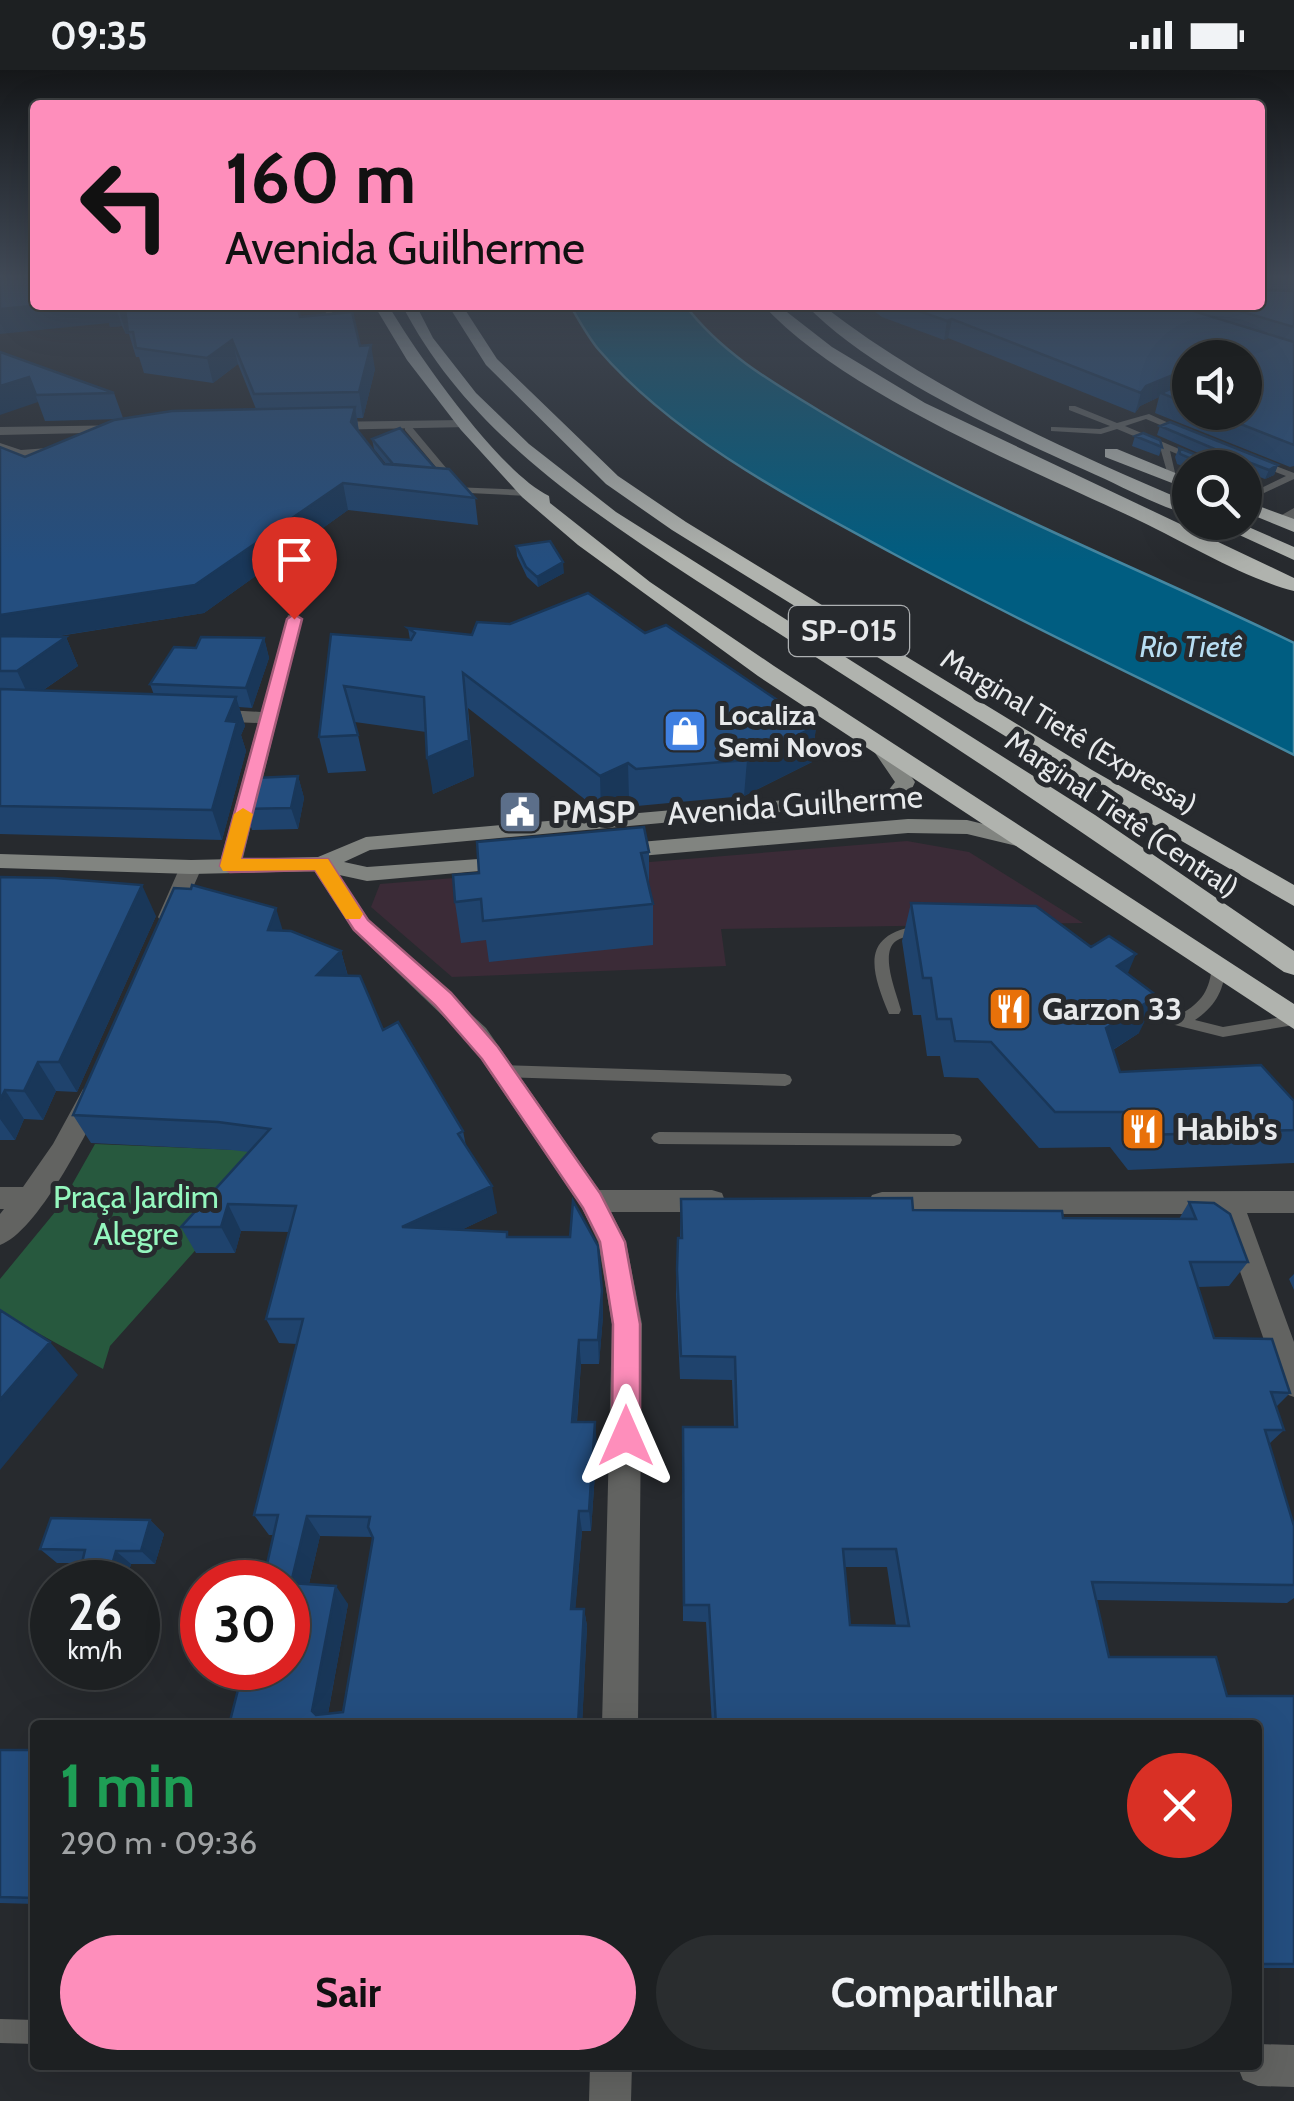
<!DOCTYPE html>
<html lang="pt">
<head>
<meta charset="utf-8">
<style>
	body { margin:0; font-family:Cabin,sans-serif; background:#2a2d2f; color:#f1f3f6; height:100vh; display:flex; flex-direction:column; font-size:38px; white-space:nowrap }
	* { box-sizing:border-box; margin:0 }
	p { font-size:32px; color:#a0a3a5 }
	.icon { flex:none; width:55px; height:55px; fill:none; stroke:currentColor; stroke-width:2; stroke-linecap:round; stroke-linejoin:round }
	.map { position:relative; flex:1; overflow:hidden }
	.panel { position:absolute; left:30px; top:1650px; width:1232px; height:350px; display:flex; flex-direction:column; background:#1d2022; border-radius:10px; box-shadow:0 10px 40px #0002,0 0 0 2px #3b3e40 }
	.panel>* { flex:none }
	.top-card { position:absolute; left:30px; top:30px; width:1235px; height:210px; border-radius:10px; box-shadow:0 10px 40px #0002,0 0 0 2px #3b3e40; background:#fe8ebb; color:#111; overflow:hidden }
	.controls { position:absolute; left:1172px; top:270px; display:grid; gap:20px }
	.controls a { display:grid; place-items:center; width:90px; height:90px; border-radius:50%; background:#1d2022; box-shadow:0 10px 40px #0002,0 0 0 2px #3b3e40; font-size:50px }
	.speed { position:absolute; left:30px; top:1490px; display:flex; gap:20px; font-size:50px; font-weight:700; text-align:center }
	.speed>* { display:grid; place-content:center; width:130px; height:130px; border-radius:50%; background:#1d2022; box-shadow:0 10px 40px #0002,0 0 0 2px #3b3e40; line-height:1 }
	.speed small { font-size:25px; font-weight:400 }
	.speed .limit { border:15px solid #d22; background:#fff; color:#111 }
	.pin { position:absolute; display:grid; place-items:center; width:85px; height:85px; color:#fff; margin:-102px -42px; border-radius:50% 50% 50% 0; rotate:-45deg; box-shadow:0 0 10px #0007 }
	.pin .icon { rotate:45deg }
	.me { position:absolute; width:110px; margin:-55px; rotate:0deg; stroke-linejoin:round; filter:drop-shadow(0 0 8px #0008) }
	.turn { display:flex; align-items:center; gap:35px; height:210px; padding:0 30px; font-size:45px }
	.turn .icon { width:130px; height:130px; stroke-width:2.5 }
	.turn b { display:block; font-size:70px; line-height:85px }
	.round { display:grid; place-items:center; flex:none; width:105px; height:105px; border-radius:52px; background:#2a2d2f }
	.headline { display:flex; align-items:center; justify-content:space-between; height:170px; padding:0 30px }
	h1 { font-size:60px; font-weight:700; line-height:75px; color:#1e9e55 }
	.cta { display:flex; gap:20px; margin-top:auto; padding:20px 30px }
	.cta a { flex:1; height:115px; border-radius:60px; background:#fe8ebb; color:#111; font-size:40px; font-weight:700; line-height:115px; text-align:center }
	.cta a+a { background:#2a2d2f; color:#f1f3f6 }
	.status { display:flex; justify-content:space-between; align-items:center; height:70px; padding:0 50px; background:#1d2022; direction:ltr }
	.status svg { height:28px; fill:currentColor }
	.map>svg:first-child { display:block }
	.education { fill:#3b2b37 }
	.green { fill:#27593e }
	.water { fill:#005d81; stroke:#4587a1; stroke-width:2.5 }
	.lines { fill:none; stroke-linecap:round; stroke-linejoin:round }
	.lane { fill:#626361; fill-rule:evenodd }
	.street { fill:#626361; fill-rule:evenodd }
	.secondary { fill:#818480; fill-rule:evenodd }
	.highway { fill:#b0b3ae; fill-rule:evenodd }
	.wall { fill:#1f436d; fill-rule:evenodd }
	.shaded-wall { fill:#193759 }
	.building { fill:#244e7f; stroke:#193759; stroke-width:2.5; fill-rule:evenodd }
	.route { fill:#fe8ebb; stroke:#a55c7a; stroke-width:2.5 }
	.slow { fill:#f59e0b }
	.labels { text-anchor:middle; stroke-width:10; stroke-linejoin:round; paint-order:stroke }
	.far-poi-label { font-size:28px; font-weight:bold; fill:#e7e9eb; stroke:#272a2e; text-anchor:start }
	.far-street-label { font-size:28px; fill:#e7e9eb; stroke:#272a2e }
	.shield { fill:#272a2e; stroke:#adb0b2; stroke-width:2.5 }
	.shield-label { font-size:30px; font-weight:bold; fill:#e7e9eb }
	.far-water-label { font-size:30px; font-style:italic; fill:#b7ddf2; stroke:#272a2e }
	.street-label { font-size:32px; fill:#e7e9eb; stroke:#272a2e }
	.poi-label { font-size:32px; font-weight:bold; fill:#e7e9eb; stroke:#272a2e; text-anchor:start }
	.park-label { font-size:32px; fill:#94f7be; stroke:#272a2e }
</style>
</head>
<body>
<div class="status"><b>09:35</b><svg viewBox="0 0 49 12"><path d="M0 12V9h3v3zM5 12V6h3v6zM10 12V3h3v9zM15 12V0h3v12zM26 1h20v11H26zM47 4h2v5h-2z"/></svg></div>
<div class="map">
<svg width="1294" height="2031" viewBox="0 0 1294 2031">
	<rect width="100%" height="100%" fill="#272a2e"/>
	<path class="education" d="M907 771 969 782 1083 853 721 859 726 896 452 907 371 837 380 814Z"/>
	<path class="green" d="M95 1074 283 1082 110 1276 103 1299 0 1242V1209L60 1136Z"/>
	<path class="water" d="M570 235H685C722 284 775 314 828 346 976 435 1138 497 1294 573V685C1160 617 1024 554 892 483 791 428 675 368 599 280 588 267 579 250 570 235Z"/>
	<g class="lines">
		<path class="lane" d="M325 235H331L334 255 327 253Z
			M1069 336H1075L1117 353 1149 344 1184 360 1177 362 1146 349 1125 356 1224 398H1211L1170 381 1176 407 1169 409 1160 377 1117 359 1101 364 1051 361V357H1054L1100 359 1110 356 1069 340Z
			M405 356H411L457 411V415H451L405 360Z
			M1254 390H1260L1294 403V409L1245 432V426L1286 406 1254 394Z
			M452 417 528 420 532 423 528 426 449 422 448 420Z
			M923 855 930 860 928 863C918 865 905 865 896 871 879 883 897 924 901 940L899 944H889C869 896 861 863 923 855Z
			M1219 890 1226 895C1224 920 1216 936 1195 950L1223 957 1294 945V955L1223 967 1175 955 1131 923 1133 919H1143L1181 944C1202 932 1210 920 1212 895Z
			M503 995 785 1004 790 1006 792 1010 790 1014 785 1016 503 1007 498 1005 496 1001 498 997Z
			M659 1062 954 1064 960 1066 962 1070 960 1074 954 1076 659 1074 654 1072 651 1068 654 1064Z
			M0 1949 35 1950V1974L0 1973Z"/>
		<path class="street" d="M463 350 470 354 468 357 325 360 318 356 325 352Z
			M135 355 137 358 130 362 0 365V357Z
			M0 373 21 380 62 377 69 381C51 392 20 389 0 382Z
			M1294 438V449L1281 455 1273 450Z
			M288 545 302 549 241 796 230 803 219 796 258 653 209 651 200 645 209 639 261 642Z
			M321 787 328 789 369 850 486 958 599 1120H712L722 1123 725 1131 722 1139 712 1142H611L626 1172 642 1254 638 1655H602L612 1254 598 1172 582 1138 468 970 353 860 310 794Z
			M191 790 202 797 180 847 177 852H161L158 847 180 797Z
			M92 1016 101 1019 105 1026C87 1063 37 1162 0 1175V1144L4 1139H0V1117H23L53 1074 83 1019Z
			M1294 1121V1143H1247L1294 1272V1327L1283 1323 1279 1313 1220 1144H882L872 1141 868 1133 872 1125 882 1122Z
			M1258 1974 1294 1975V2017L1258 2016 1243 2010 1237 1995H1258Z
			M590 1995H632L631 2031H589Z"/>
		<path class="secondary" d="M881 671 888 673 915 712 910 723 900 731 370 780 344 792 367 797 519 786 523 791 519 796 512 798 367 811 321 801 191 804 0 798V784L191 790 318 787 366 767 888 721 895 712 871 677Z
			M908 749 967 750 1036 767 1039 772 1029 779 967 764 908 763 617 788 607 781 617 774Z"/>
		<path class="highway" d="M374 235H388C417 284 500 403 549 426L550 433 650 512 774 596 1294 934V959L758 606 578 475 522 427 461 360 407 290Z
			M402 235H416L433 268 476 323 529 374 616 442 1095 745 1294 881V905L1284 902C1156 812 1027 724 895 638 829 596 763 553 697 511 583 436 466 360 402 235Z
			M448 235H462L497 289 618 406 686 452 1092 700 1294 815V836L1076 710 672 460 606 414 486 295Z
			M763 235H778L832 277 925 333 1294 508V521C1244 508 1188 474 1140 451 1030 399 844 324 763 235Z
			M806 235H822C933 321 1061 378 1190 433V445C1161 437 1132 422 1105 409 1015 369 873 305 806 235Z
			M1105 379H1117L1190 409V420L1105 387Z
			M1245 431 1294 449V462L1245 442Z
			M1211 452H1237L1294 477V490Z"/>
	</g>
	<path class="wall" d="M0 207 297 235 300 247 360 276 375 299 363 348H357L359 362 384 394H386L374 379 372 369 435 398 475 428 478 455 348 440 204 543 53 567H66L78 596 42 621 154 625 150 614 196 578 264 568 269 588 252 638 239 637 245 656 241 665 246 681 222 770 0 764V377L25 387 122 349 45 351 38 332 0 282 114 323 123 348 256 339 238 294 213 313 144 303 139 287H136L129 264H126L122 256 110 257 109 253Z
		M1260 207H1294V396L1290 397 1155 343 1159 327 1140 336 1135 343 948 268 944 270 882 247 866 235H1260ZM1190 288 1245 342H1190Z
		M1160 356 1278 395 1274 405 1265 409 1246 402 1253 407 1249 417 1245 419V398H1190V399L1177 394 1175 387 1179 378 1214 392H1219L1157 365Z
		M1135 366 1162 377 1159 386 1132 376Z
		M516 476 564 503 538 517 527 507 517 486Z
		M408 558 472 565 645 563 816 656 812 692 744 726 637 736 629 729 601 742 468 638 474 706 433 724 426 662 355 652 366 701 328 703 319 667 331 564 410 570Z
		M298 706 304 728 298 759 252 760 245 739Z
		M649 782V818L653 834V875L489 892 486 870 461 873 455 832 453 805Z
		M0 807 156 846 77 1022 56 1021 43 1050 24 1049 15 1070H0Z
		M911 833 1127 904 1139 963 1113 980 1120 1002 1294 1031V1093L1128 1100 1110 1077 1039 1078 978 1008 944 1007 940 986H927L921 945H913L902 871Z
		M283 861 341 881 348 906 383 960 463 1061 466 1076 497 1143 461 1160 508 1167 602 1221 603 1246 599 1294H581L577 1352 597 1374 591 1461H582L575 1539H584L587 1556 582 1655H229L250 1603 274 1465H269L254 1445 297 1274 279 1273 266 1249 289 1162 241 1161 235 1183H196L181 1157 249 1082 232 1080 91 1073 73 1045ZM320 1466 372 1467 373 1468 343 1642 328 1644 348 1534 309 1514Z
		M681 1129 1063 1148 1179 1149 1189 1132 1248 1192 1229 1216 1198 1217 1214 1268 1290 1323 1276 1337 1284 1360 1269 1374 1294 1456V1528L1287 1533 1096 1530 1109 1587 1227 1626H1294V1898H1258V1655H712L706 1552 683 1551 682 1378 683 1357H734L732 1310 680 1309 676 1224 678 1168H680ZM845 1497H887L896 1556 850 1555Z
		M1294 1204V1220L1289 1209Z
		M150 1450 164 1464 155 1494H131L126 1511 97 1510 81 1497 82 1493H57L40 1479Z
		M0 1680H35V1834L0 1833Z"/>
	<path class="shaded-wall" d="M43 235H115L122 256 110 257 109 253 0 264V239Z
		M125 239 128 262 129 264H126L119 240Z
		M952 249 948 268 944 270 947 251Z
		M232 270 238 294 213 313 207 288Z
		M371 275 375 299 363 348 359 322Z
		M1190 298V315L1161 323 1159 327 1140 336 1135 343 1141 323 1146 316Z
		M29 307 38 332 0 345V316Z
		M355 337 359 363 351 352Z
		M1278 395 1274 405 1265 409 1269 400Z
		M1253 407 1249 417 1245 419V411Z
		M343 413 348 440 204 543 6 574 0 579V545Z
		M563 492 564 503 538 517 537 507Z
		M66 567 78 596 30 629 17 601Z
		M264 568 269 588 252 638 246 618Z
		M463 603 474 706 433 724 427 688Z
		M236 627 245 656 241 665 246 681 222 770 212 740 226 651Z
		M816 656 812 692 744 726 747 690Z
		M628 693 629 729 601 742 600 706Z
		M298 706 304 728 298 759 291 738Z
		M142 815 156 846 77 1022 59 992Z
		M276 838 285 868 268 860Z
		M341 881 349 911 317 905Z
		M1136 884 1120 922 1117 896Z
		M1157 926 1139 963 1090 994 1106 958Z
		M38 992 56 1021 43 1050 24 1021Z
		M5 1020 24 1049 15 1070 0 1049V1030Z
		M492 1116 497 1143 410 1184 402 1157Z
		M228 1134 241 1161 235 1183 221 1157Z
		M602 1221 603 1246 599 1294 598 1270Z
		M579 1270 581 1294 575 1374 572 1352Z
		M50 1272 78 1305 0 1400V1330Z
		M595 1352 597 1374 591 1461 589 1441Z
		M579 1441 582 1461 574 1556 571 1539Z
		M307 1446 320 1466 305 1531 291 1513Z
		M150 1450 164 1464 155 1494 141 1481Z
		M116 1481 131 1494 126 1511 111 1498Z
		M336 1516 348 1534 326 1654 312 1641Z
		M584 1539 587 1556 582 1655H578Z"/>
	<path class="building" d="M0 207H35V235H43L0 239Z
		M1260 207H1267L1261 216 1264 220 1294 221V257L1219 235H1260Z
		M116 235H297L300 247 352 242 360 276 371 275 359 322 254 324 232 270 207 288 136 278 133 262H128L125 239 119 240Z
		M902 235H1174L1294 272V375L1210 342H1245V288H1190V298L1146 316 1141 323 952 249 947 251Z
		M0 282 114 323 36 325 29 307 0 316Z
		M1190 310V335L1161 323Z
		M355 337 351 352 384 394 449 399 475 428 343 413 195 515 0 545V377L25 387 114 350 172 341Z
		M1170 352 1278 395 1269 400 1248 392 1245 401V398H1212L1180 384 1179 378 1214 392 1231 391 1229 385 1160 356Z
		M400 358 435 398 393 394 372 369Z
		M1143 363 1160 370 1162 377 1135 366Z
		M1245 401 1253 407 1245 411Z
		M550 471 563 492 537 507 526 497 516 476Z
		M588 523 645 563 666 555 816 656 747 690 636 699 628 693 600 706 463 603 469 670 427 688 424 627 344 616 358 665 319 667 331 564 411 570 415 563 408 558 472 565 477 552 510 554Z
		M0 566 66 567 17 601H0Z
		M201 567 264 568 246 618 150 614 174 577 196 578Z
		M0 619 236 627 226 651 237 652 212 740 0 736Z
		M298 706 291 738 245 739 253 708Z
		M644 757 649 782 641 783 653 834 483 851 481 829 455 832 453 805 479 803 477 772Z
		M0 807 55 808 142 815 59 992H38L24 1021 5 1020 0 1030Z
		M192 815 276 838 268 860 291 861 341 881 317 905 360 906 383 960 398 952 463 1061 458 1064 492 1116 402 1157 507 1162V1167H570L573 1131 598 1176 602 1221 598 1270H579L572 1352H595L589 1441H579L571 1539H584L578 1655H229L242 1604 250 1603V1598H288V1512H263L278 1445H254L303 1249H266L296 1136 228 1134 221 1157H181L270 1059 218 1052 73 1045 174 818 191 819ZM307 1446 370 1447 368 1457 373 1468 343 1642 316 1645 312 1641 336 1516 291 1513Z
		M911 833 1036 836 1091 877 1109 866 1136 884 1117 896 1157 926 1106 958 1120 1002 1261 995 1294 1031V1060L1147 1065 1129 1042H1055L991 972 955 971 951 949H937L931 908H923Z
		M912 1128 913 1140 1062 1141 1063 1148 1196 1149 1189 1132 1214 1133 1230 1144 1248 1192H1190L1214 1268 1272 1269 1290 1323 1271 1322 1284 1360H1265L1294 1456V1515L1092 1512 1109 1587H1216L1227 1626H1294V1894H1258V1655H716L709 1535H684L683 1357H737L735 1287 681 1286 677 1200 678 1168H682L681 1129ZM843 1479H896L909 1556 850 1555Z
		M0 1240 50 1272 0 1330Z
		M51 1448 150 1450 141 1481H116L111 1498 81 1497 85 1480 40 1479Z
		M0 1680H35V1828L0 1827Z"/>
	<linearGradient id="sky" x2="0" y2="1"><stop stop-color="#151719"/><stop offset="0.42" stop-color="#414a57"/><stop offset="1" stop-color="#414a57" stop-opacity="0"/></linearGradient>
	<rect width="1294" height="492" fill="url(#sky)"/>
	<path class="route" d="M294 544 302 549 241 789H328L368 850 451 923 498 977 600 1123 625 1172 640 1254V1366L636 1376 626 1380 616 1376 612 1366 613 1254 600 1172 583 1138 482 989 435 935 354 860 315 800 230 802 220 796 287 549Z"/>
	<path class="slow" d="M243 738 253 744 241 789H328L363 844 360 849H346L315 800 223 801 220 796 234 744Z"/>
	<defs>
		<symbol id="shop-square" viewBox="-11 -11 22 22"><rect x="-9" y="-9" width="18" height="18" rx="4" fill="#3f7fe0" stroke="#272a2e"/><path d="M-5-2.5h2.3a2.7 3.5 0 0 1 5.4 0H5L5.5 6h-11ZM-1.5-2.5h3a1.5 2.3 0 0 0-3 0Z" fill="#fff"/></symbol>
		<symbol id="civic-square" viewBox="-11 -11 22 22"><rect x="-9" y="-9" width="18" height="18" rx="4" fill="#5c6f8a" stroke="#272a2e"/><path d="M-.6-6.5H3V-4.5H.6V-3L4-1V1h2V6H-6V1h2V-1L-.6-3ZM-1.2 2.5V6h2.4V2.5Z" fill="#fff"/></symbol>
		<symbol id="restaurant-square" viewBox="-11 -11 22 22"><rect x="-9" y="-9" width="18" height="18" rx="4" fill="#e8710a" stroke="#272a2e"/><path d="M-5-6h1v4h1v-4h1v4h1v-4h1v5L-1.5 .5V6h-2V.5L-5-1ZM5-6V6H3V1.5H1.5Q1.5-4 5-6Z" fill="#fff"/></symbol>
	</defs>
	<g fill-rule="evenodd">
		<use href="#shop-square" x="660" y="636" width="50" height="50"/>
		<use href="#civic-square" x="495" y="717" width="50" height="50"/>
		<use href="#restaurant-square" x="985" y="914" width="50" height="50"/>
		<use href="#restaurant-square" x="1118" y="1034" width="50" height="50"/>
	</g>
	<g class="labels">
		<g class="far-poi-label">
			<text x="718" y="655">Localiza<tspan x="718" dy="32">Semi Novos</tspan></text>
		</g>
		<g class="far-street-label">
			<text transform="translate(1069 661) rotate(31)" y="10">Marginal Tietê (Expressa)</text>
			<text transform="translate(1122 744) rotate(34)" y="10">Marginal Tietê (Central)</text>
		</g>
		<rect class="shield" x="789" y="536" width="120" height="50" rx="8"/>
		<g class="shield-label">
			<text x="849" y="571">SP-015</text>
		</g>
		<g class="far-water-label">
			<text x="1191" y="587">Rio Tietê</text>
		</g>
		<g class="street-label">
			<text transform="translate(795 735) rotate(-4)" y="11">Avenida Guilherme</text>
		</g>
		<g class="poi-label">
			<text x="552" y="753">PMSP</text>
			<text x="1042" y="950">Garzon 33</text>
			<text x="1176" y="1070">Habib's</text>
		</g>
		<g class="park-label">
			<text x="136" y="1138">Praça Jardim<tspan x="136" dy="37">Alegre</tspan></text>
		</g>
	</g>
</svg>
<div class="controls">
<a><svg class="icon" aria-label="sound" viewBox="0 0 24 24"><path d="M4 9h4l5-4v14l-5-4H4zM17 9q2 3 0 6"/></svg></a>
<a><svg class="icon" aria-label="search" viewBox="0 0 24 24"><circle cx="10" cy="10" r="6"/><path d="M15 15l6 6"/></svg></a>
</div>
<div class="speed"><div>26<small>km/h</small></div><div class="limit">30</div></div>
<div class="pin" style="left:294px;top:549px;background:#d93025"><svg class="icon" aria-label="arrive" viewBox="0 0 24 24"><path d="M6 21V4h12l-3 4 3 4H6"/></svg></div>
<svg class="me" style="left:626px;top:1366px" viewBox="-20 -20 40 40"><path d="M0-17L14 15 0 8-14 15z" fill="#fe8ebb" stroke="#fff" stroke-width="4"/></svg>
<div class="top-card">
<div class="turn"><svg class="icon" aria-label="left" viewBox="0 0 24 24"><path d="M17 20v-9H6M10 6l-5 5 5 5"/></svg><div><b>160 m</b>Avenida Guilherme</div></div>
</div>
<section class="panel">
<div class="headline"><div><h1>1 min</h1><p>290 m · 09:36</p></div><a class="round" style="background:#d93025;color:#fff"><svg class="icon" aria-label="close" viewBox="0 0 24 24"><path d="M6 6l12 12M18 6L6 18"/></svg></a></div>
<div class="cta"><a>Sair</a><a>Compartilhar</a></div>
</section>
</div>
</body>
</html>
